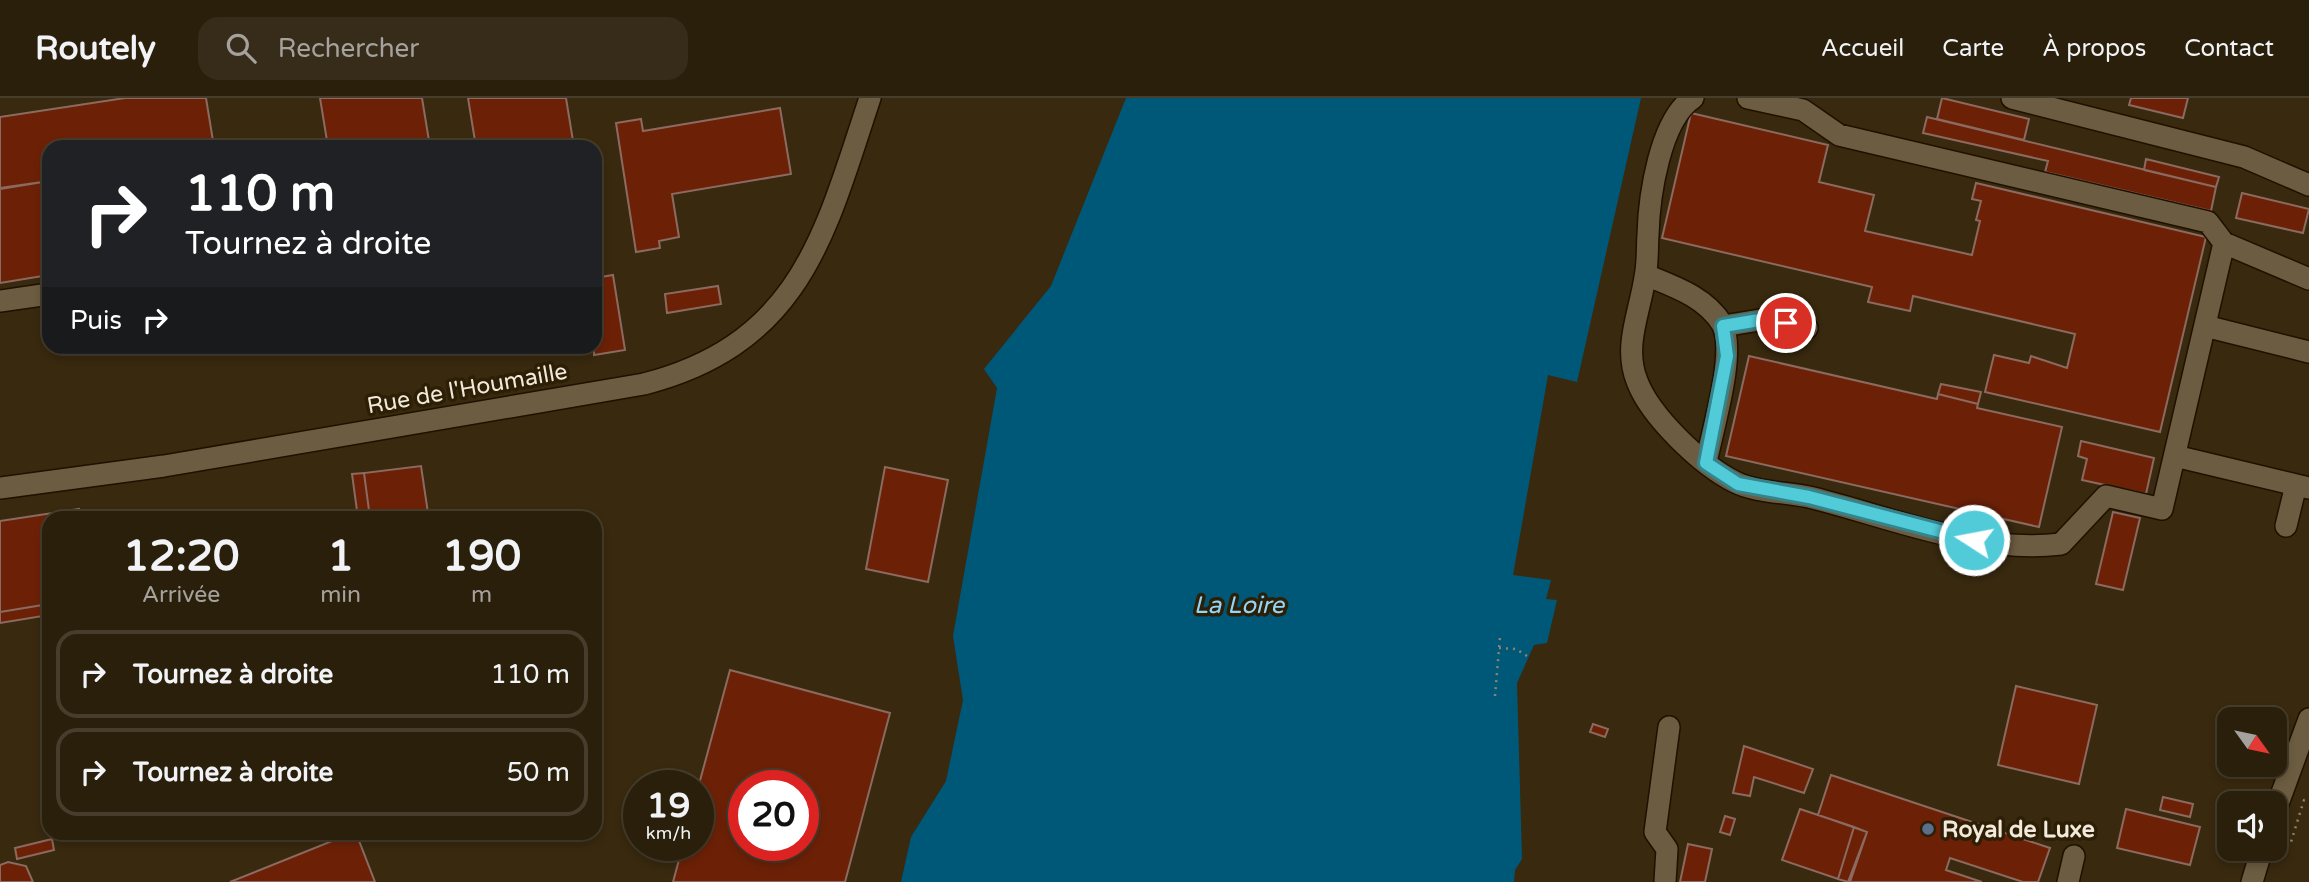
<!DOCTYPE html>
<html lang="fr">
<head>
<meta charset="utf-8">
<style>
	body { margin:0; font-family:"Varela Round",sans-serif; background:#362c19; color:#f1f3f6; height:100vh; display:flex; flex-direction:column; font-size:26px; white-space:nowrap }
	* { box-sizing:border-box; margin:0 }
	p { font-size:23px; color:#a5a29d }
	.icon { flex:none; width:38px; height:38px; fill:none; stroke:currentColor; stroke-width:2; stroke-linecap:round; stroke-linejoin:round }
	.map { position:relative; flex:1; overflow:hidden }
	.sheet { position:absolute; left:42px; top:413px; width:560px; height:329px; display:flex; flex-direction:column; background:#2a1f0b; border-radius:21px; box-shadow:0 4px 10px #0003,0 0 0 2px #463d2c }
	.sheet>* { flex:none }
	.banner { position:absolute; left:42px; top:42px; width:560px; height:214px; border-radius:21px; box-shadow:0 4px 10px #0003,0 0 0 2px #463d2c; background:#202124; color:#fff; overflow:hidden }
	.needle { width:46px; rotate:123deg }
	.controls { position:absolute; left:2217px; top:609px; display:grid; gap:14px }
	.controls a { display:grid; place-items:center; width:70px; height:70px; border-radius:14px; background:#2a1f0b; box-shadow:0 4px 10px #0003,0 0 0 2px #463d2c; font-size:35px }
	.speed { position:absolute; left:623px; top:672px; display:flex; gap:14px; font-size:35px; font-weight:700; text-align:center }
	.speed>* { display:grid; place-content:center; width:91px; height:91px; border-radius:50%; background:#2a1f0b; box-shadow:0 4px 10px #0003,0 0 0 2px #463d2c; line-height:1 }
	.speed small { font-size:18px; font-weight:400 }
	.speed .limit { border:10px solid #d22; background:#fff; color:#111 }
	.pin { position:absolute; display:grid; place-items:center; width:60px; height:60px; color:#fff; margin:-30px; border:4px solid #fff; border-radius:50%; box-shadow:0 2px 7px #0007 }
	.me { position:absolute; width:77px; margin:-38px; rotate:281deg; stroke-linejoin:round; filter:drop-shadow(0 0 5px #0008) }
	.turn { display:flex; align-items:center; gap:24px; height:147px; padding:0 28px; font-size:32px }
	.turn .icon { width:91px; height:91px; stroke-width:2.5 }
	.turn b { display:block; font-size:49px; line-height:60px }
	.then { display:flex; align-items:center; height:66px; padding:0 28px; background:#0003; gap:14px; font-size:26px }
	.eta { display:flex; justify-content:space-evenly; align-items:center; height:119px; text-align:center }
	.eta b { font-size:42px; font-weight:700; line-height:49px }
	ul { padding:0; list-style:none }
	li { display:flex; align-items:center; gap:21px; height:88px; margin:0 14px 10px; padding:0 14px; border:4px solid #463d2c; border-radius:21px }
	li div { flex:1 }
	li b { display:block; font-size:26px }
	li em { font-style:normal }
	header { display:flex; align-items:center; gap:42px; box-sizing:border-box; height:98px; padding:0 35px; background:#2a1f0b; border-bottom:2px solid #463d2c }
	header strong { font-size:33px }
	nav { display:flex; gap:38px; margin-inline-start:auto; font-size:24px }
	.search { width:490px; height:63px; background:#362c19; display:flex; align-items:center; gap:18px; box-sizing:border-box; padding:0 24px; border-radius:21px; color:#a5a29d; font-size:26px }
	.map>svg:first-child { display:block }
	.water { fill:#005879 }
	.building { fill:#6c2107; stroke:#8b6a60; stroke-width:2; fill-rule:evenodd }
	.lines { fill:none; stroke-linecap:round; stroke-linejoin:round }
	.minor-casing { stroke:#1f1100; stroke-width:24 }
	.path { stroke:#8f826e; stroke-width:2.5; stroke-dasharray:2 5; stroke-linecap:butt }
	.minor { stroke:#6c5c41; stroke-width:21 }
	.route-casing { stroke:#35848c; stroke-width:18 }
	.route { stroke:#52cbd8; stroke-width:12 }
	.service-dot { fill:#5c6f8a; stroke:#2d1f05; stroke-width:2.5 }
	.labels { text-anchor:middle; stroke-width:7; stroke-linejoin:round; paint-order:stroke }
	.street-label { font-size:23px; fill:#f2e9da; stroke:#2d1f05 }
	.poi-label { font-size:23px; font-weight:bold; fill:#f2e9da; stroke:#2d1f05; text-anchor:start }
	.water-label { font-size:24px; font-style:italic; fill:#92d6fa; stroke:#2d1f05 }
</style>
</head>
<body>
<header>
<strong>Routely</strong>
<div class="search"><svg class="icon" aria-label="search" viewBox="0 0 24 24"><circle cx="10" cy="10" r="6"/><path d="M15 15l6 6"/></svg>Rechercher</div>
<nav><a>Accueil</a><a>Carte</a><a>À propos</a><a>Contact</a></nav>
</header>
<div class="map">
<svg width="2309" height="784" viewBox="0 0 2309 784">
	<rect width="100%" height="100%" fill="#38290f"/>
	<path class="water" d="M1126 0H1641L1577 284 1548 277 1513 477 1551 482 1546 501 1557 502 1547 545 1534 547 1517 585 1522 761 1515 772 1514 784H901L911 739 946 683 963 602 953 538 997 290 984 271 1051 188Z"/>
	<path class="building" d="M125 0H206L214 49H49V83L0 90V19Z
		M320 0H422L430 49H328Z
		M468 0H566L574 49H476Z
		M1942 0 2029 21 2024 42 1937 21Z
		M2131 0H2188L2183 20 2129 7Z
		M780 10 791 76 672 96 679 139 659 143 660 150 636 154 616 25 641 21 643 33Z
		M1691 15 1828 47 1819 84 1874 97 1865 133 1972 157 1980 123 1976 122 1981 103 1972 101 1976 85 2206 139 2160 334 1985 294 1994 257 2029 265 2031 258 2067 270 2075 236 1913 198 1910 213 1868 204 1872 189 1662 140Z
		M1927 19 2216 89 2211 113 2045 74 2048 63 1923 35Z
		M327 42 328 49H278Z
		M2146 61 2219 79 2216 89 2144 72Z
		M49 83V177L0 185V91Z
		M2242 95 2309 111 2303 135 2236 120Z
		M613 177 625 252 594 257 595 180Z
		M718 188 721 206 667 215 665 196Z
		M1749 258 1937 301 1938 296 1978 306 1977 310 2062 329 2039 429 1726 358Z
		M1941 286 1981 294 1978 306 1938 296Z
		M2081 343 2154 360 2146 396 2082 382 2087 361 2078 358Z
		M421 368 428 415 415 416 416 420H370L364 375Z
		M885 369 948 382 928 484 866 471Z
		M364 375 370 420H358L352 376Z
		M79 411 80 420H49V506L0 514V423Z
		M2113 414 2140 420 2123 492 2096 486Z
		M49 506V517L0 525V514Z
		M730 572 890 615 845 784H673L683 747H698V690ZM744 688H803V747H744Z
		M2016 588 2097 607 2079 686 1998 667Z
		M1593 626 1608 631 1605 639 1590 634Z
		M1744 648 1813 671 1804 695 1754 679 1750 698 1733 695Z
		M1831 677 2050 750 2038 784H2023L1950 760 1946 772 1982 784H1850L1867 734 1818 717Z
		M2163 699 2193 706 2190 719 2160 712Z
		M1800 711 1854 729 1838 781 1782 762Z
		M2126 711 2200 729 2190 767 2117 750Z
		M1725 718 1735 721 1730 737 1720 734Z
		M1854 729 1867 734 1848 784 1838 781Z
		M352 735H356L375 784H230Z
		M52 741 54 752 17 761 15 750Z
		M1688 746 1712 751 1705 784H1680Z
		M8 764 26 768 33 784H0V767Z"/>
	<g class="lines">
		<defs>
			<path id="minor" d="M1693 0C1660 22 1649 98 1648 137 1647 150 1648 165 1645 179 1640 214 1623 248 1637 283 1650 318 1701 367 1735 384 1757 395 1789 394 1813 400 1893 420 1977 456 2061 446L2106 398 2162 411 2224 145 2208 124 1839 37 1803 12 1748 0
				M2012 0 2244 59 2309 87
				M2224 145 2309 181
				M1646 177C1673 188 1706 199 1722 226 1737 253 1712 333 1706 365
				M0 203 49 196
				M1723 228 1766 221 1807 230
				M2205 228 2309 254
				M2175 358 2309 390
				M0 390 164 368 644 286C802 245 825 135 870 0
				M2286 428 2296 387
				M2275 714 2309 621
				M1665 784 1667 751 1655 734 1669 629
				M2068 784 2074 758
				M2252 784 2262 751"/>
		</defs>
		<use href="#minor" class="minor-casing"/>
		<path class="path" d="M1499 550 1516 551 1527 558
			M1495 598 1500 539
			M2278 740 2291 744 2304 702 2309 704"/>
		<use href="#minor" class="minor"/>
	</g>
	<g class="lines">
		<defs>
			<path id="route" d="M1786 225 1766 221 1723 228 1727 258 1706 365 1738 386 1809 399 1974 442"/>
		</defs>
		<use href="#route" class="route-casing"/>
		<use href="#route" class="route"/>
	</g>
	<circle class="service-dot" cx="1928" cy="731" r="7"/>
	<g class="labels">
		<g class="street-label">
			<text transform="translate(467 290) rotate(-10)" y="8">Rue de l'Houmaille</text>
		</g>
		<g class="poi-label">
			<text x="1942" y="739">Royal de Luxe</text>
		</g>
		<g class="water-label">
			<text x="1239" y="515">La Loire</text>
		</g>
	</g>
</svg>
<div class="controls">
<a><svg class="needle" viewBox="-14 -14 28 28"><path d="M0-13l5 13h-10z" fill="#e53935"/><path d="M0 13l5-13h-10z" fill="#a5a29d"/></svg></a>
<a><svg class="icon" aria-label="sound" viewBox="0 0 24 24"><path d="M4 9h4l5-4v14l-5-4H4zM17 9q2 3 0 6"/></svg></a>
</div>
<div class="speed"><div>19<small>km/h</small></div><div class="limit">20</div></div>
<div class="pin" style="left:1786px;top:225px;background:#d93025"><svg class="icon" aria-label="arrive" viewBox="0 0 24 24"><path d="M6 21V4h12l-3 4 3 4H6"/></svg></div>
<svg class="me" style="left:1974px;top:442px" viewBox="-20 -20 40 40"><circle r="17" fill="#52cbd8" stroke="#fff" stroke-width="3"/><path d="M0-11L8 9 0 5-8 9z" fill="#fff"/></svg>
<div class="banner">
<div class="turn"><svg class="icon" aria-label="right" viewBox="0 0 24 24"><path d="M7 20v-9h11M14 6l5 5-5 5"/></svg><div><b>110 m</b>Tournez à droite</div></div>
<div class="then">Puis<svg class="icon" aria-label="right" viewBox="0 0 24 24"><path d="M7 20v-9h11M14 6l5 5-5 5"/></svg></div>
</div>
<section class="sheet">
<div class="eta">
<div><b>12:20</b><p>Arrivée</p></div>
<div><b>1</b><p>min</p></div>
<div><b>190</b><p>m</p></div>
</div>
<ul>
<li><svg class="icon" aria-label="right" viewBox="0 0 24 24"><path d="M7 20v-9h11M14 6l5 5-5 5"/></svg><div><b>Tournez à droite</b></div><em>110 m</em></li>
<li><svg class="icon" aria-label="right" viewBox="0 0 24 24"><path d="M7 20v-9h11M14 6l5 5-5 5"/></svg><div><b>Tournez à droite</b></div><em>50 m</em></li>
</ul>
</section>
</div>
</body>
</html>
